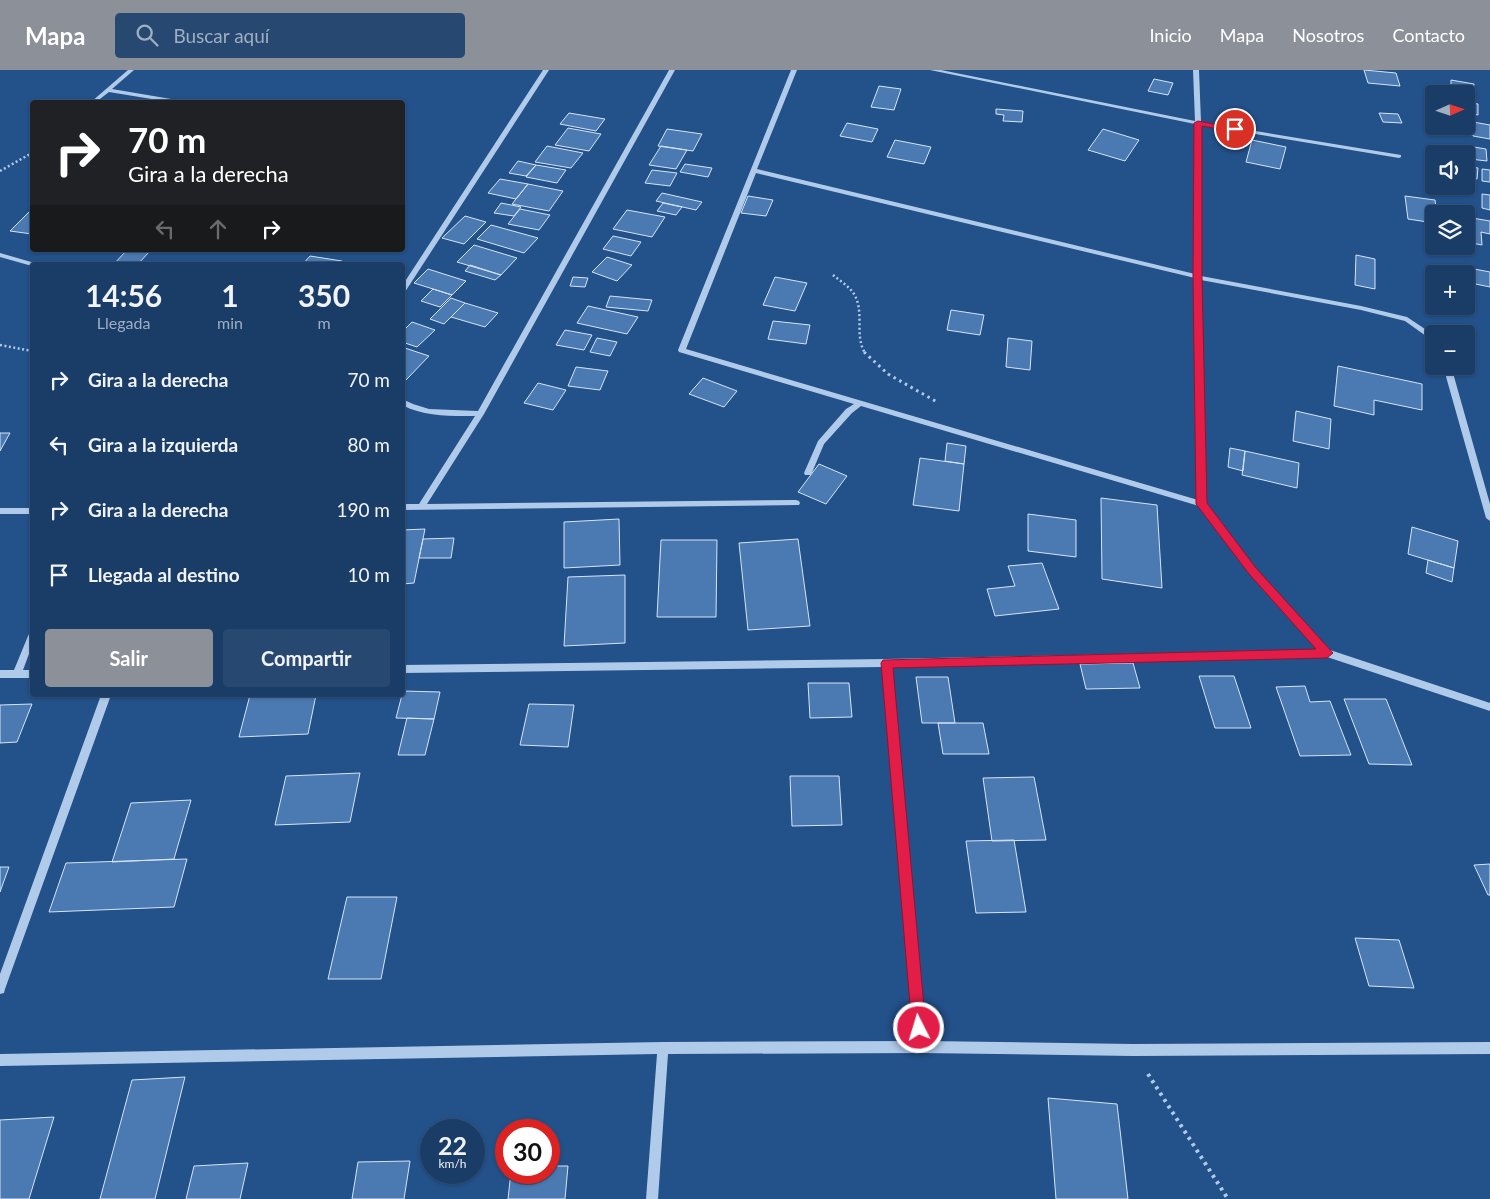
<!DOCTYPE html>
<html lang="es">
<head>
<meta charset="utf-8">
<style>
	body { margin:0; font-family:Lato,sans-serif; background:#274871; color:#f1f3f6; height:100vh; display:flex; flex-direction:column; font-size:19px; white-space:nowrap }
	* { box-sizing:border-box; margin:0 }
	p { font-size:16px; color:#9faec0 }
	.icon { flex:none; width:28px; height:28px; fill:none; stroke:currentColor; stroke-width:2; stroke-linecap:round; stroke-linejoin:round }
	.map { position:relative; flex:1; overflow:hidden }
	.sheet { position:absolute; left:30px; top:192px; width:375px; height:435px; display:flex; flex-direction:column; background:#1a3d68; border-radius:5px; box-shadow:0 1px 4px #0004,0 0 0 1px #38567c }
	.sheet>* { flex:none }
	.top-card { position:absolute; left:30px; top:30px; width:375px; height:152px; border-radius:5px; box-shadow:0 1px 4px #0004,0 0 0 1px #38567c; background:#202124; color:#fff; overflow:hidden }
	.needle { width:32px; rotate:87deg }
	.fabs { position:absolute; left:1425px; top:15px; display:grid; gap:10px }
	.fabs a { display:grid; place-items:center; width:50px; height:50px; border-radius:5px; background:#1a3d68; box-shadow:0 1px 4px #0004,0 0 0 1px #38567c; font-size:25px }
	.speed { position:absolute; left:420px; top:1049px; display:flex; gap:10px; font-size:25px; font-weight:700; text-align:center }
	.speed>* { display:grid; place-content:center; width:65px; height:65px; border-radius:50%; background:#1a3d68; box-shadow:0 1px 4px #0004,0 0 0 1px #38567c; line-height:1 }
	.speed small { font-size:12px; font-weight:400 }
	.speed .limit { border:8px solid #d22; background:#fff; color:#111 }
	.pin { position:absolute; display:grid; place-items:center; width:42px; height:42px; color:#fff; margin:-21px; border:2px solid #fff; border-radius:50%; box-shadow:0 1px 5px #0007 }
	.me { position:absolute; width:55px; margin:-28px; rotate:355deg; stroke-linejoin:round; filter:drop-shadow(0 0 4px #0008) }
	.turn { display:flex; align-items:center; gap:18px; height:105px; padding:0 15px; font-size:22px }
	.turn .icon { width:65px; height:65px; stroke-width:2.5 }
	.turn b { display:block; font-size:35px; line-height:42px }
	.lanes { display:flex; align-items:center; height:48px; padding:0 15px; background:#0003; justify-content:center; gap:25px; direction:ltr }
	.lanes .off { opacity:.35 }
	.eta { display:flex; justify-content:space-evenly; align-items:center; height:85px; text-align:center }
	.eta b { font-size:30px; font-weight:700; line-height:35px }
	.button { display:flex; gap:10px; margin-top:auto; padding:10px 15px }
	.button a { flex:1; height:58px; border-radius:5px; background:#8c9099; color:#fff; font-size:20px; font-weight:700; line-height:58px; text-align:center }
	.button a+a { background:#274871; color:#f1f3f6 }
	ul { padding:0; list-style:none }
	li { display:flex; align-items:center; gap:15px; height:65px; padding:0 15px }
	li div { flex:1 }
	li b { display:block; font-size:19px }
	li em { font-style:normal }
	header { display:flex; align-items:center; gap:30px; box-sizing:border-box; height:70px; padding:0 25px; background:#8c9099; color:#fff }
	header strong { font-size:24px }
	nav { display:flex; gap:28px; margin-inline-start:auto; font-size:18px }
	.search { width:350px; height:45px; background:#274871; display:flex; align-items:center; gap:12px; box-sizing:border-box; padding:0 18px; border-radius:5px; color:#9faec0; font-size:19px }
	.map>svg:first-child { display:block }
	.building { fill:#4b7ab2; stroke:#d4e5f8 }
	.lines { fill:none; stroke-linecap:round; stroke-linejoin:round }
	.path-far2 { stroke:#b0cbea; stroke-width:2.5; stroke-dasharray:2 2.5; stroke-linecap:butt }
	.path-far1 { stroke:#b0cbea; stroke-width:3; stroke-dasharray:2.5 4; stroke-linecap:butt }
	.path { stroke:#b0cbea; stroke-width:4; stroke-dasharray:3 4.5; stroke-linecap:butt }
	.minor { fill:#b0cbea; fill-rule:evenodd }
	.route { fill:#e11d48; stroke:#92132f }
</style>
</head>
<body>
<header>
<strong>Mapa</strong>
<div class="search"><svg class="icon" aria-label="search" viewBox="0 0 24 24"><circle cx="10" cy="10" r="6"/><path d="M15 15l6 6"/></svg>Buscar aquí</div>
<nav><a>Inicio</a><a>Mapa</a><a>Nosotros</a><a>Contacto</a></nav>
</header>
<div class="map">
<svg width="1490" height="1129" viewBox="0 0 1490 1129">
	<rect width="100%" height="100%" fill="#23518a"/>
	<path class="building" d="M1364 0 1396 3 1400 16 1368 13Z
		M1154 9 1173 13 1168 25 1148 21Z
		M1451 10 1474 14 1473 24 1451 20Z
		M879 16 901 19 894 40 871 37Z
		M1447 19 1473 24V32L1466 30V24H1446Z
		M1466 32 1478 34V45L1466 43Z
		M996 39 1023 41 1022 52 1003 51 1004 45 996 44Z
		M569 43 605 49 596 61 560 54Z
		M1379 43 1398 44 1402 53 1383 52Z
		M1466 51 1473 52V65L1456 62V56H1466Z
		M1473 52 1490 55V69L1473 66Z
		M847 53 878 59 872 72 840 66Z
		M568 58 601 64 589 81 555 75Z
		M667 59 702 64 693 81 658 76Z
		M1103 59 1139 70 1125 91 1088 80Z
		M895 70 931 77 924 94 887 87Z
		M1252 70 1286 77 1280 99 1246 92Z
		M547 76 583 83 571 98 535 92Z
		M661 76 687 80 676 99 649 95Z
		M1468 76 1486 79 1487 91 1470 89Z
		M518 91 536 95 526 106 509 103Z
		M685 94 712 98 708 107 680 102Z
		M536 95 566 100 557 113 526 107Z
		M1466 96 1478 98 1477 109 1466 107Z
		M1482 99 1490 100V112L1482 111Z
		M652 100 677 103 670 116 645 113Z
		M500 109 528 114 516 129 488 123Z
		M528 114 563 121 549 141 512 134Z
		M662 123 702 132 696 140 656 131Z
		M1482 124 1490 125V140L1482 138Z
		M748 126 773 130 766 146 741 143Z
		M1405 126 1435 130 1437 144H1434V153L1408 149Z
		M501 133 521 137 514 146 494 143Z
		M663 133 682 137 676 145 657 141Z
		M32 139V164L10 161Z
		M520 139 550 145 539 160 508 154Z
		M627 140 665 147 652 167 613 159Z
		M465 146 486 152 464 174 442 168Z
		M1466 147 1490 151V164L1481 162 1482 175 1466 172Z
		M491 155 538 168 524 183 477 169Z
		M613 166 641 172 631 186 603 179Z
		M474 175 517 188 501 205 457 192Z
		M127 180H151L137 195H113Z
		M1356 185 1375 189V219L1355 215Z
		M310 186 342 191 338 195H302Z
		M607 187 632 195 617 211 592 202Z
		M470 195 501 205 495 210 465 201Z
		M1464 197 1490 202V217L1466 212Z
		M428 199 466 211 452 225 414 213Z
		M573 207 588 208 585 217 570 216Z
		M775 207 807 213 795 241 763 235Z
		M433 219 452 225 440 237 421 231Z
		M610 226 652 230 648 241 606 237Z
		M451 228 465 233 444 254 430 249Z
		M465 233 498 243 485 257 451 247Z
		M588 236 638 247 627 264 577 253Z
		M951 240 984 245 980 265 947 260Z
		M773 251 810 255 806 274 768 269Z
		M412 252 435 260 417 277 402 272V262Z
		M565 260 592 265 584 280 556 275Z
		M597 268 617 272 610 286 590 282Z
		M1008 268 1032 271 1030 300 1006 297Z
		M402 277 429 286 406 310 402 309Z
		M1338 296 1422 314V340L1374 330V345L1334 336Z
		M576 297 608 301 600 320 568 316Z
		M703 308 737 321 724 337 689 324Z
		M538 313 566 320 553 340 524 333Z
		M1296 341 1331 349 1329 379 1293 371Z
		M0 363H10L0 381Z
		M947 373 966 376 964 394 945 391Z
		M1230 378 1245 381 1243 401 1228 397Z
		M1245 381 1299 393 1297 418 1242 405Z
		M920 388 964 394 959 441 913 435Z
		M819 394 847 406 826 434 798 422Z
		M1101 428 1157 435 1162 518 1102 509Z
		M1028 444 1076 450V487L1028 481Z
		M619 449 620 495 564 498V452Z
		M1412 457 1458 471 1454 498 1408 484Z
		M425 459 414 513 402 514V460Z
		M454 468 451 488H419L423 469Z
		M798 469 810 556 748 560 739 473Z
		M661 470H717L716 547H657Z
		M1428 490 1454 498 1452 512 1426 503Z
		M1042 493 1059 539 995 546 987 519 1015 516 1008 496Z
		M625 505V573L564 576 568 507Z
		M1133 593 1140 618 1086 619 1080 594Z
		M1199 606H1234L1251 658H1215Z
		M916 607H948L955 653H922Z
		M808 613H849L852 647 810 648Z
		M1305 616 1310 632 1330 631 1351 685 1300 686 1276 617Z
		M403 621 440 622 434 649 396 648Z
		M250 625H316L308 664 239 667Z
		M1344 629H1386L1412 695 1369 694Z
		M32 634 17 672 0 673V635Z
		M529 634 574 635 568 677 520 675Z
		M407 648 434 649 425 685H398Z
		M938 653H983L989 684H943Z
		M360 703 350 752 275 755 286 706Z
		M790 706H839L842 755 792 756Z
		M1034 707 1046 770 992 771 983 708Z
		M191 730 174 789 112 792 131 733Z
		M1014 770 1026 842 976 843 966 771Z
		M187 789 174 837 49 842 66 793Z
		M1490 794V825H1488L1474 795Z
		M0 797H9L0 822Z
		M347 827H397L381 909H328Z
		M1355 868 1399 870 1414 918 1369 916Z
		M185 1007 155 1129H100L132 1010Z
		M1048 1028 1117 1034 1128 1129H1056Z
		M54 1047 29 1129H0V1050Z
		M410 1091 404 1129H352L358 1092Z
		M248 1093 240 1129H186L194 1096Z
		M549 1096H568L565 1129H508L511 1102H549Z"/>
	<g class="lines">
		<path class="path-far2" d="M0 101 32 83
			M833 205C840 211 849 216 854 224 865 242 854 265 865 283
			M0 275 32 281"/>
		<path class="path-far1" d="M864 282 888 304 937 332"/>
		<path class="path" d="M1148 1004 1228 1129"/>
		<path class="minor" d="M128 0H134L112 19 177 30 180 32H170L109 22 96 32H91Z
			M543 0H549L405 222 402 224V216Z
			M669 0H675L484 344 427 434 796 430 799 431 800 433 799 435 402 440V434H419L475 346C450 346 425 347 402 335V329L413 334 429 339 478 341Z
			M791 0H797L757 99 1195 204V54L930 0H941L1195 51 1193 0H1199L1201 52 1401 85V87L1399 88 1201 55V206L1361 236 1407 247 1431 263 1434 267V276H1432L1426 266 1405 251 1361 240 1201 210 1206 433 1255 499 1330 580 1490 633V641L1327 587 892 597 926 971 1133 974 1490 972V984L1133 986 921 983 668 984 658 1129H646L657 984 0 996V984L663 972 915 971 883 597 402 603V595L887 589 1318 580 1249 503 1199 436 861 336 852 343 824 374 811 405H805L804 403 818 371 846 339 854 334 679 282 678 280ZM756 103 1195 208 1198 430 686 279Z
			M0 183 38 194 39 195 32 196 0 187Z
			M1443 296H1450L1453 303 1490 434V451L1486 448Z
			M0 438H32V444H0Z
			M32 562V576L23 600H32V608H0V600H14L28 566 29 564Z
			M101 625H111L5 919 4 923 0 924V904Z"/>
	</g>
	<path class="route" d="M1198 51 1239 59 1235 62 1202 56V207L1207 433 1256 498 1333 583 1327 588 893 598 926 958 924 963 919 965 914 963 912 958 881 593 883 590 1316 579 1249 504 1196 434 1193 207 1194 53Z"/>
</svg>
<div class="fabs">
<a><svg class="needle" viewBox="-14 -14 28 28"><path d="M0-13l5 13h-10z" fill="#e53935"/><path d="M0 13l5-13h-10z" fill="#9faec0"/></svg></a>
<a><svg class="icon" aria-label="sound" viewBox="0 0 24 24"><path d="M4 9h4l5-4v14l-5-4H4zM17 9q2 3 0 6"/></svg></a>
<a><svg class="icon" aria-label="layers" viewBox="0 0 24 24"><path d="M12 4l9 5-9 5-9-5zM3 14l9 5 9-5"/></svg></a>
<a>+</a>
<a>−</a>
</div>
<div class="speed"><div>22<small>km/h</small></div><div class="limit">30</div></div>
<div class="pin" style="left:1235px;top:59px;background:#d93025"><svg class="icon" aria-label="arrive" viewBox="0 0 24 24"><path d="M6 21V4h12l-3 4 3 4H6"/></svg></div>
<svg class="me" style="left:919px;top:958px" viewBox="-20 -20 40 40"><circle r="17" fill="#e11d48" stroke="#fff" stroke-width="3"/><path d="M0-11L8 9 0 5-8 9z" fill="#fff"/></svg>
<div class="top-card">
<div class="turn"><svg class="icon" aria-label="right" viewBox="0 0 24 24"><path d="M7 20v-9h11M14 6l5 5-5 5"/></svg><div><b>70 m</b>Gira a la derecha</div></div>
<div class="lanes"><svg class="icon off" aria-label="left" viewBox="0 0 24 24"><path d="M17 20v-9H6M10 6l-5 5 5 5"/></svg><svg class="icon off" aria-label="ahead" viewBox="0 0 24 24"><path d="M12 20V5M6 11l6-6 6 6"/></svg><svg class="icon" aria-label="right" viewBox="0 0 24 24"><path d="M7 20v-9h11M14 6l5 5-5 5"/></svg></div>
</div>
<section class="sheet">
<div class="eta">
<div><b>14:56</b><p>Llegada</p></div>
<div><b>1</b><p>min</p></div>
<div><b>350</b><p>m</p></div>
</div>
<ul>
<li><svg class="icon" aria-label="right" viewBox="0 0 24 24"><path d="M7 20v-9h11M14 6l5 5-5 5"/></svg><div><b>Gira a la derecha</b></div><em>70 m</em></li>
<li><svg class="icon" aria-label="left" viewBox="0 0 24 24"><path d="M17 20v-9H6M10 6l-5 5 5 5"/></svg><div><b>Gira a la izquierda</b></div><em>80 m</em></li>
<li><svg class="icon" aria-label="right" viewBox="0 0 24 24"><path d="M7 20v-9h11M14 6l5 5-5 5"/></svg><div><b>Gira a la derecha</b></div><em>190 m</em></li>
<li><svg class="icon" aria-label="arrive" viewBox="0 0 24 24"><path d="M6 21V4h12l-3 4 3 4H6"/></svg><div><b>Llegada al destino</b></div><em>10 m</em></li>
</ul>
<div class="button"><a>Salir</a><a>Compartir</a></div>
</section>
</div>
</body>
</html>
